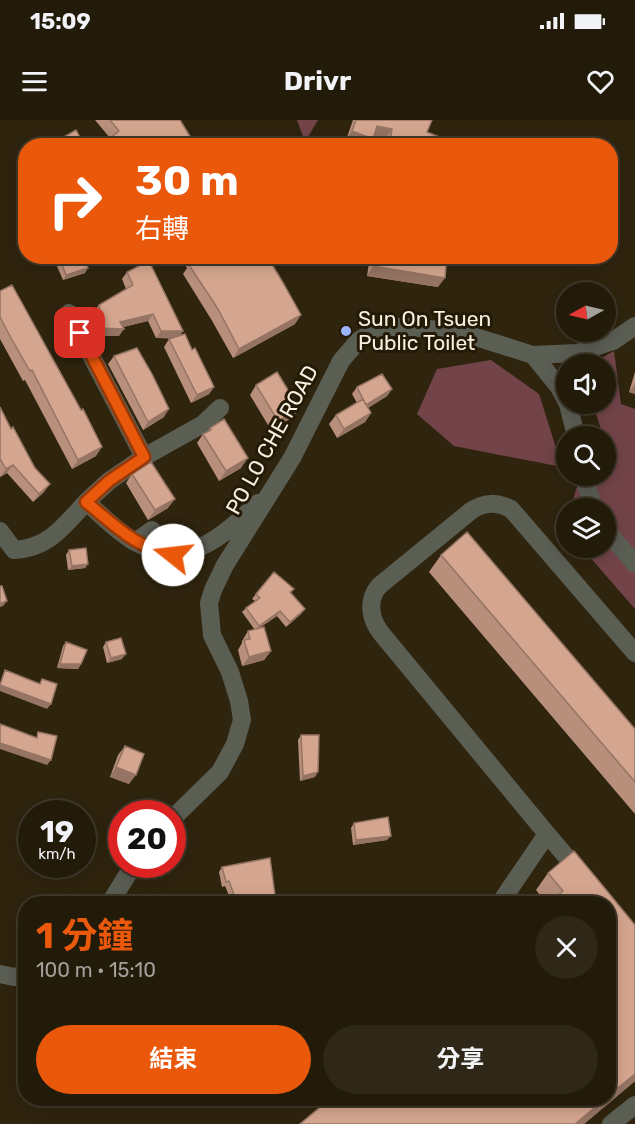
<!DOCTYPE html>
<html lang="zh-TW">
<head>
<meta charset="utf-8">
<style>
	body { margin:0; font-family:Rubik,"Noto Sans TC",sans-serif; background:#2f2818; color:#f1f3f6; height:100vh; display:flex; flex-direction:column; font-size:22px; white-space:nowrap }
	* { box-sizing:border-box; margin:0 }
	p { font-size:20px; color:#a3a19c }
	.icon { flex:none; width:33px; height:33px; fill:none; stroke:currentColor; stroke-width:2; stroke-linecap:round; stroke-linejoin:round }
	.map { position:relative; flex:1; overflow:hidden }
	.sheet { position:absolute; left:18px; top:776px; width:598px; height:210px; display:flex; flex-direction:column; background:#231b0a; border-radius:24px; box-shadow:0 3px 15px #0003,0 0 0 2px #40392b }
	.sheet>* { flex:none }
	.guide { position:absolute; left:18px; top:18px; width:600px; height:126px; border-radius:24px; box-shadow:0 3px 15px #0003,0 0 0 2px #40392b; background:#ea580c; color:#fff; overflow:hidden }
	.needle { width:39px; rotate:262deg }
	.controls { position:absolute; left:556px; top:162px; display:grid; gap:12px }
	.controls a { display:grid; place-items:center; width:60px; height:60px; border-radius:50%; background:#231b0a; box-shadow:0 3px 15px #0003,0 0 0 2px #40392b; font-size:30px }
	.speed { position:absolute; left:18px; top:680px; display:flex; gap:12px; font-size:30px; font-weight:700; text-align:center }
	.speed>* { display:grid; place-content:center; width:78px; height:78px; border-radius:50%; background:#231b0a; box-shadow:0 3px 15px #0003,0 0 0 2px #40392b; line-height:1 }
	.speed small { font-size:15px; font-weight:400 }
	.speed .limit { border:9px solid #d22; background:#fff; color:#111 }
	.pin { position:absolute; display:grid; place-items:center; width:51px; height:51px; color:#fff; margin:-26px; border-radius:12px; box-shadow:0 3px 9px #0006 }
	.me { position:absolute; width:66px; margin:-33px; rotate:286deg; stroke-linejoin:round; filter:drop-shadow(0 0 4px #0008) }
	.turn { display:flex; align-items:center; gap:21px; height:126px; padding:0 18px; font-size:27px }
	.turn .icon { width:78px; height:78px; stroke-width:2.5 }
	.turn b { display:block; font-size:42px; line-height:51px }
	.round { display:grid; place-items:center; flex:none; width:63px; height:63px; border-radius:32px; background:#2f2818 }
	.head { display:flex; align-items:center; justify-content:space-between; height:102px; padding:0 18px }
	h1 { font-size:36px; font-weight:700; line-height:45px; color:#ea580c }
	.primary-button { display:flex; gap:12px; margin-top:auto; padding:12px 18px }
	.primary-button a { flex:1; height:69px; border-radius:36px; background:#ea580c; color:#fff; font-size:24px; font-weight:700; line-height:69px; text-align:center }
	.primary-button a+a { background:#2f2818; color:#f1f3f6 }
	.status { display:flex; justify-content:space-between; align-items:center; height:42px; padding:0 30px; background:#231b0a; direction:ltr }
	.status svg { height:16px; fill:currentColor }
	header { display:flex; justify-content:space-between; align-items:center; height:78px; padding:0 18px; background:#231b0a; font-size:27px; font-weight:700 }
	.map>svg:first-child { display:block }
	.forest { fill:#724449 }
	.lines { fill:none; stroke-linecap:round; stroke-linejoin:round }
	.minor { stroke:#5b5e53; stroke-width:18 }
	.wall { fill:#b78f7b }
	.shaded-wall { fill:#957464 }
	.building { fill:#d5a68f; stroke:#957464; stroke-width:1.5 }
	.route-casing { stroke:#983908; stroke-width:15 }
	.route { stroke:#ea580c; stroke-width:10 }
	.poi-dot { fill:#9ab5fd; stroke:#251a05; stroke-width:2 }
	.labels { text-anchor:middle; stroke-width:6; stroke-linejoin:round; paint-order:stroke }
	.poi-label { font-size:21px; fill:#f8f0e3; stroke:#251a05; text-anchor:start }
	.street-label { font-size:21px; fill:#f8f0e3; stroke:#251a05 }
</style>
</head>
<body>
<div class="status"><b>15:09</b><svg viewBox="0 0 49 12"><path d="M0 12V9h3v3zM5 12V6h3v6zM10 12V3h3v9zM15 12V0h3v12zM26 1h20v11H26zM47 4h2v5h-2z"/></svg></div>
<header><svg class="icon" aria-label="menu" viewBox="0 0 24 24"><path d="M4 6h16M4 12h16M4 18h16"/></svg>Drivr<svg class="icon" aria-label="heart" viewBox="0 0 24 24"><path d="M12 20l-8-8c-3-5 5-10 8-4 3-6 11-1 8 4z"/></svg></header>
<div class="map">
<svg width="635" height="1004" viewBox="0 0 635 1004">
	<rect width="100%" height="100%" fill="#2f240e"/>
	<path class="forest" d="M297 0H318L305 22Z
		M614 231 621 284 635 289V489L582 428H606V388H571L576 369 585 356H606V316H603L593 284H606V244H591Z
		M491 240 539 274 562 347 454 326 417 294 437 249Z"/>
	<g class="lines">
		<path class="minor" d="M69 193 144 337 109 361 86 382
			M533 235 559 267 567 282
			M568 284 576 316
			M144 337 203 304 220 288
			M583 356 594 388
			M606 410 635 444
			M0 411 14 430C49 428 64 406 86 382 102 395 118 413 137 423 186 451 223 416 258 383
			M135 422 152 410
			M172 699 220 652 235 624 242 600 239 581 230 552 212 515 209 483 213 470 225 445 292 338 341 241 358 221 380 207H411L463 213 533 235 577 233 613 221 635 206
			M110 783 134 744
			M500 783 547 714
			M606 783 547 714 381 513C370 499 367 480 379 466L472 390C486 382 496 382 511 389L635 533
			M0 854 14 857 26 855
			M611 1004 635 985"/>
	</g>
	<path class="wall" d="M95 0H180L196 26H104L110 18Z
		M353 0H432L427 12 436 26H385L386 18 374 15 346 20Z
		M179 136H267L295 204 233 238 211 199 183 154 187 148Z
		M370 136H447L438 167 367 156Z
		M60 139 85 153 63 160 56 144Z
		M127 152 183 211 180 215 192 230 214 267 209 274 191 283 164 227 169 219 171 218H156L148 201 123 207 119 216H93L85 200 90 193 95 190 99 185 126 169 122 159Z
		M0 171 96 336 72 349 25 260 23 261 0 219Z
		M114 236 164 297 143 310 108 244Z
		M635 252V274L629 272Z
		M256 265 299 288 293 297 271 310 250 275Z
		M357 267 392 269 387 276 368 288 371 293 365 302 337 318 329 304 336 295 357 283 352 274Z
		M0 287 44 372 33 382 7 353 0 357Z
		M210 308 241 348 219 361 197 323 203 314 208 311Z
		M132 354 168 388 148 400 126 363Z
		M69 430 88 444 85 448 68 450 66 435Z
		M441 435 635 609V694L429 452Z
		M294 469 291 473 305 489 301 494 286 507 277 496 259 508 271 531 264 540 242 546 238 530 242 523V521L248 511 255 510 242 492 246 488 255 481 252 479 256 474Z
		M66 522 81 544 78 549 57 548 63 526Z
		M106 522 122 539 107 543 103 527Z
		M301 615 315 657 300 661 298 620Z
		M125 626 129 664 110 657 118 635Z
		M354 703 387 720 353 725 351 708Z
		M574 731 635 805V961L584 1004H300L331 978H609V783H546L536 770 548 753Z
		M222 747 276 783H232L225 766 222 767 219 752Z"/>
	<path class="shaded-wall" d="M377 6 392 9 386 18 371 15Z
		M352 11 373 19 369 26H360L346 20Z
		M373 146 445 158 438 167 367 156Z
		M88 148 85 153 63 160 66 155Z
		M153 194 148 201 115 209H124L119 216H93L98 208 120 202Z
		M301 195 295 204 233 238 239 229Z
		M161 211H183L178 219 156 218Z
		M635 264V274L629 272Z
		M214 267 209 274 191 283 197 275Z
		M392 269 387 276 361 292 366 285Z
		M299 288 293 297 271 310 278 301Z
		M169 289 164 297 143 310 148 302Z
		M371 293 365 302 337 318 344 309Z
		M102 327 96 336 72 349 78 340Z
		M248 338 241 348 219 361 226 351Z
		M13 345 7 353 0 357 6 349Z
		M50 364 44 372 33 382 39 374Z
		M175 379 168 388 148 400 155 390Z
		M88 444 85 448 68 450 72 446Z
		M7 481 3 486 0 487V483Z
		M305 489 301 494 286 507 290 502Z
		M280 491 277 496 255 511 259 506Z
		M271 531 264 540 242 546 249 537Z
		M126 534 122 539 107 543 111 538Z
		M60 544H81L78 549 57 548Z
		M0 565 51 584 47 589 0 571Z
		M0 623 51 640 47 645 0 629Z
		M116 647 136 655 129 664 110 657Z
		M318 652 315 657 300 661 303 656Z
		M391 716 387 720 353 725 356 720Z
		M635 954V961L584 1004H575L606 978H609V975Z"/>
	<path class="building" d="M110 0H180L196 26H114L109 19 119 11Z
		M356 0H432L427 12 439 17 436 26H398L390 23 392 9 377 6 373 19 352 11Z
		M76 10 85 26H54L53 23Z
		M67 136H83L88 148 66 155 60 139Z
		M192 136H267L282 161 301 195 239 229 218 189 189 145 195 141Z
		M375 136H447L445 158 373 146Z
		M149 141 183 211H161L153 194 120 202 124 209 98 208 90 193 100 188 99 185 133 165 127 152Z
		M12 165 81 290 83 289 102 327 78 340 32 250 30 251 11 218 0 197V171Z
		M185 214 192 230 195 228 214 267 197 275 169 219Z
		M137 228 152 254 169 289 148 302 114 236Z
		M277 252 299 288 278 301 256 265Z
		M382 254 392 269 366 285 357 267Z
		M363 279 371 293 344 309 336 295Z
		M0 287 11 309 13 307 35 348 50 364 39 374 13 345 6 349 0 339Z
		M224 299 248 338 226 351 203 314 211 310 210 308Z
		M151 342 175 379 155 390 132 354Z
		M467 412 635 609V662L441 435Z
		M86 428 88 444 72 446 69 430Z
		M274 452 294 469 290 472 305 489 290 502 280 491 259 506 246 488 260 478 256 474Z
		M0 466H2L7 481 0 483Z
		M264 507 271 531 249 537 244 520 250 519 248 511Z
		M121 518 126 534 111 538 106 522Z
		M66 522 87 530 81 544H60Z
		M5 550 40 564 42 559 57 564 51 584 0 565Z
		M0 604 37 618 38 612 57 616 51 640 0 623Z
		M301 615H319L318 652 303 656Z
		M125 626 144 634 136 655 116 647Z
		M388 697 391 716 356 720 354 703Z
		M574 731 635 805V954L609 975V783H564V782L558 775 563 771 548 753Z
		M270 738 276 783H237L229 761 226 762 222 747Z
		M322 775 326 783H309L310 780Z
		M331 978H606L575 1004H300Z"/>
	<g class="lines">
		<defs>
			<path id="route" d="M80 213 144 337 109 361 86 382C116 406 134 427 173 435"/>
		</defs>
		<use href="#route" class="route-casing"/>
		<use href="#route" class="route"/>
	</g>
	<circle class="poi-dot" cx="346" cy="211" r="6"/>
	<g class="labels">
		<g class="poi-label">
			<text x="358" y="206">Sun On Tsuen<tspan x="358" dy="24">Public Toilet</tspan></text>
		</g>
		<g class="street-label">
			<text transform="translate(272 320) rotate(-61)" y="7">PO LO CHE ROAD</text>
		</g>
	</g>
</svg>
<div class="controls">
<a><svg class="needle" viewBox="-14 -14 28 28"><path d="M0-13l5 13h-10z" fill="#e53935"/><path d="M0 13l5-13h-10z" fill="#a3a19c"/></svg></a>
<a><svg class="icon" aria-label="sound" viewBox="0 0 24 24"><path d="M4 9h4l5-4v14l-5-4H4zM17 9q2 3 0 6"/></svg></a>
<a><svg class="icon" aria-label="search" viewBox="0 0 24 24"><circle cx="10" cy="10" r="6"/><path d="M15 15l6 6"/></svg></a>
<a><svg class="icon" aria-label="layers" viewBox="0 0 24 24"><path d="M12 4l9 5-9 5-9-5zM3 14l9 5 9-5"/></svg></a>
</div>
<div class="speed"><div>19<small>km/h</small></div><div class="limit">20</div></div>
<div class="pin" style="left:80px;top:213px;background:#d93025"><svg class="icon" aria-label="arrive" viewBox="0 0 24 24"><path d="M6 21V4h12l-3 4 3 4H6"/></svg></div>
<svg class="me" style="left:173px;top:435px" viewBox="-20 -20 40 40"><circle r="19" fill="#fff"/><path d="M0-13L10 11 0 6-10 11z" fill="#ea580c"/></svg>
<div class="guide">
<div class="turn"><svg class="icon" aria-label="right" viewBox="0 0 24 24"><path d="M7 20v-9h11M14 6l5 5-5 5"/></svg><div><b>30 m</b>右轉</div></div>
</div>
<section class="sheet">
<div class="head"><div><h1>1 分鐘</h1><p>100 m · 15:10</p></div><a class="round"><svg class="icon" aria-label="close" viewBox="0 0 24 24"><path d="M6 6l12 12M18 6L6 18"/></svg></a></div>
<div class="primary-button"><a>結束</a><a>分享</a></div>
</section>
</div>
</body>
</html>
